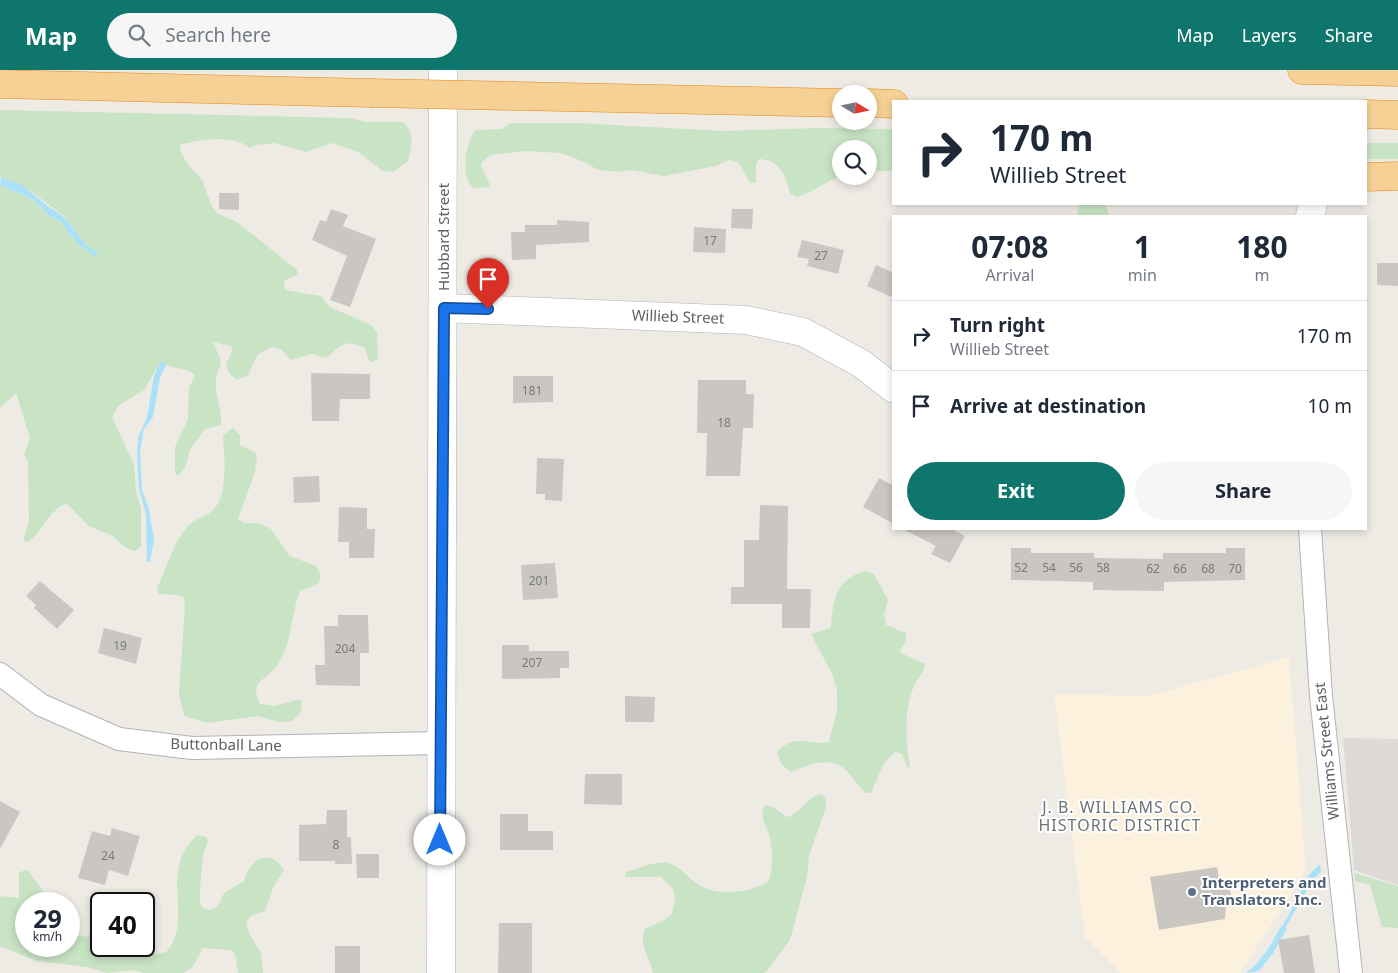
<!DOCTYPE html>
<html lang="en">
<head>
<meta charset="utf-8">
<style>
	body { margin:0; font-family:"Noto Sans",sans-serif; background:#f6f6f7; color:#1f2937; height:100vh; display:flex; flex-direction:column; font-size:19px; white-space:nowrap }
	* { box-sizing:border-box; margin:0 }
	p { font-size:16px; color:#747a83 }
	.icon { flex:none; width:28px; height:28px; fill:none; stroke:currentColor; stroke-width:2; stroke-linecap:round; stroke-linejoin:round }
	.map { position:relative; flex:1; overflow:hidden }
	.drawer { position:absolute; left:892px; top:145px; width:475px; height:315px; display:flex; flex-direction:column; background:#fff; border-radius:0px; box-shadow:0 2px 8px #0003 }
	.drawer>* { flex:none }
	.banner { position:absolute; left:892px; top:30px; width:475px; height:105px; border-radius:0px; box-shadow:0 2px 8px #0003; background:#fff; color:#1f2937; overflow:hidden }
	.needle { width:32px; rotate:100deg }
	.controls { position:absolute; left:832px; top:15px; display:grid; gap:10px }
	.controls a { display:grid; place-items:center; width:45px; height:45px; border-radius:50%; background:#fff; box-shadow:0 2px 8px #0003; font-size:25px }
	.speed { position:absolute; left:15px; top:822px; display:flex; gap:10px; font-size:25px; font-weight:700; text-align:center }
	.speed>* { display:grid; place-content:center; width:65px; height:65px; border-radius:50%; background:#fff; box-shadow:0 2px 8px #0003; line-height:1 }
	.speed small { font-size:12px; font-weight:400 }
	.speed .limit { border:2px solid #111; border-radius:8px; background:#fff; color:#111 }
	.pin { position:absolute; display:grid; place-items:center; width:42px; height:42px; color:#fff; margin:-51px -21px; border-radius:50% 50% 50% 0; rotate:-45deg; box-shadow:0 0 5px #0007 }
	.pin .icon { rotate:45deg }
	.me { position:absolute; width:55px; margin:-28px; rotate:0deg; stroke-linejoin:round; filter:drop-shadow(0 0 4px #0008) }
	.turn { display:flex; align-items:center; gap:18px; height:105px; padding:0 15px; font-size:22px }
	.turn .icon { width:65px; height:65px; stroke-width:2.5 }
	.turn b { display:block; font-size:35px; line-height:42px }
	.eta { display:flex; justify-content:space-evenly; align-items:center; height:85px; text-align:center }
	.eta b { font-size:30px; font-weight:700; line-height:35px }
	.button { display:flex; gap:10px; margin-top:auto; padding:10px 15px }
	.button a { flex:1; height:58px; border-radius:30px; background:#0f766e; color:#fff; font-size:20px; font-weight:700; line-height:58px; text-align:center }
	.button a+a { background:#f6f6f7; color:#1f2937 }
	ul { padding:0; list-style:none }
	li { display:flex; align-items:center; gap:15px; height:70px; padding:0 15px; border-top:1px solid #e0e1e3 }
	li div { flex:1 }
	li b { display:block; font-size:19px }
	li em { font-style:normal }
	header { display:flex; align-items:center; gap:30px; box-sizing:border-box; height:70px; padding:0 25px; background:#0f766e; color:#fff }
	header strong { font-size:24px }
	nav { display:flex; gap:28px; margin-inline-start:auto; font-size:18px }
	.search { width:350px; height:45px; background:#f6f6f7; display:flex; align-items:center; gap:12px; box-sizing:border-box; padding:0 18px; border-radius:28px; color:#747a83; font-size:19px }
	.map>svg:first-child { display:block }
	.commercial { fill:#fcf1dd }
	.industrial { fill:#dddad7 }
	.green { fill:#c8e4c4 }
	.water { fill:#aae1f9 }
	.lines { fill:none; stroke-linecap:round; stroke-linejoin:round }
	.stream { stroke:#aae1f9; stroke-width:6 }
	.building { fill:#cac6c2 }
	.minor-casing { stroke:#b0b3b7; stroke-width:24 }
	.tertiary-casing { stroke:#b0b3b7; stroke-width:29 }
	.motorway-casing { stroke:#e48710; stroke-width:29 }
	.minor { stroke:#fff; stroke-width:22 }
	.tertiary { stroke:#fff; stroke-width:28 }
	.motorway { stroke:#f6d195; stroke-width:28 }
	.motorway-bridge-casing { stroke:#e48710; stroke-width:29; stroke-linecap:butt }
	.motorway-bridge { stroke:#f6d195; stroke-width:28 }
	.route-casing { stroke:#114b97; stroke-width:12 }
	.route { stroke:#1a73e8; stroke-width:9 }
	.service-dot { fill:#5c6f8a; stroke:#fff; stroke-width:2 }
	.labels { text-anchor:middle; stroke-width:4; stroke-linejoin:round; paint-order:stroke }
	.number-label { font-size:12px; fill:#787a7c }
	.street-label { font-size:15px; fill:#5d6165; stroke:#fff }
	.service-label { font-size:15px; font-weight:bold; fill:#4e5e75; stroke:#fff; text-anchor:start }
	.neighbourhood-label { font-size:16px; letter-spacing:1px; fill:#6e7377; stroke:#fff }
</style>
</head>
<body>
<header>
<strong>Map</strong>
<div class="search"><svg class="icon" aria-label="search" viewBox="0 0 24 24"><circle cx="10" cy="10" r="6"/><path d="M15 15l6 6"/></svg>Search here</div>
<nav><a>Map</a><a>Layers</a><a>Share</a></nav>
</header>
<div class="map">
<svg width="1398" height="903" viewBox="0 0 1398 903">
	<rect width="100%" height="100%" fill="#eeebe5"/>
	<path class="commercial" d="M1289 587 1306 801 1240 903H1121L1085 867 1054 624 1148 626Z"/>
	<path class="industrial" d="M1343 668 1398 669V815L1354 800Z"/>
	<path class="green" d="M0 40 349 48 366 52H403C415 63 412 77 408 91L393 102 383 101 358 82 332 73 306 82 275 73 256 75 250 78C232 64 202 70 181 74L180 81 189 96 202 110 212 137 218 144 237 152 297 200V205L284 211 285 220 321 226 330 237 371 255 377 262 378 289 370 293 364 277C343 269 342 275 326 288L312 284 291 290 281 279 271 277 258 284 248 305 237 310 230 304 226 295 233 279 231 276 212 272C230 301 215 292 216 316 217 330 222 341 221 355L205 359 190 380 185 398 178 406 175 403V377L188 349 189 317 195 306C188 295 170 301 161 291L144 320 118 336 112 347 134 395 136 421 141 437V476L135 481 126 478 111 465 89 456 67 434C52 436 42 462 28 472L23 470 29 452 28 391 24 385 30 368 16 323 0 338V115L34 130 49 146 62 152 69 164 80 176 95 186 93 180 87 176 64 146 21 114 0 108Z
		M510 53H577L723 61 817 58 894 59V101H869V79H841V106C826 111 814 122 797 127L790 123C785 104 781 91 759 89L756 94V112L750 113 738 92 729 90 716 96 664 106 631 100 618 102 599 100 573 87 559 83 526 81 491 85 482 92 481 96 491 117 474 118C459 108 466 71 476 60L502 59Z
		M1366 73H1398V89H1366Z
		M1080 134H1106L1109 146H1079L1077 143Z
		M233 358 240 365V375L254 382 257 386 255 402 238 449 244 453H259L271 459 290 486 316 496 321 506 319 513 300 521C290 546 294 569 278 594 267 611 248 610 260 634L274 636 301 629 302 640 293 651 280 652 258 646 208 653 184 646 179 624 185 534 183 527 177 525 159 524 157 518C166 500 171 479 183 462 193 447 203 450 213 440 229 426 224 384 223 365Z
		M864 501 874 504 888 530 884 545 886 555 906 563V571L900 580 901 583 925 594C925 602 918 607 915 614 904 637 905 671 910 695L908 699 902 684 895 682 883 695 871 723H865C858 716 854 708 847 701 831 685 809 694 791 702L781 694 777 682C795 662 811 676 829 672L837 641V621L833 606 811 564 831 558C833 531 835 511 864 501Z
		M821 724 826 728V737L809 786 807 807 790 870 768 900 764 903H653C650 888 638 874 645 859L666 849 672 844 675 830 673 819 661 807H625L626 802C638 799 659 789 671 794 681 797 690 810 699 815 719 827 750 823 769 811 773 796 773 780 769 764 766 754 758 746 765 735L771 736 787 747C801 744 806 727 821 724Z
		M198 765 206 767 208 771 203 785 200 818V834L204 839 209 840 217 837 224 823 244 811C250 789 270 777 284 800L273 818 265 841 251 846 246 852 249 863 261 883 263 903H238L235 884 231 880 203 878 192 898 183 903H145L132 900 107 903 87 897 37 891 0 876V826L19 828V802L28 800 49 830V834H26V876H69V864L87 867 95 858H101V876H129L156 884 166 882C196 849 156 800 198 765Z
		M1354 803 1398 816V858L1382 857 1370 815 1355 811Z"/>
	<path class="water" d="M1 108 21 114 50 138 56 141 66 149 87 176 99 183 95 186 80 176 69 164 62 152 49 146 34 130 0 115Z
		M161 291 166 295 160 308 153 347 144 359 140 381 142 420 149 439 154 470 150 492H147L146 444 139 420 137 388 138 368 147 347 154 306Z
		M1320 794 1321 802 1314 808 1281 865 1275 870 1273 883 1259 901 1246 903C1272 884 1294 833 1310 804Z"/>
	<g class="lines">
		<path class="stream" d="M1271 881 1283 859"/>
	</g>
	<path class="building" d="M219 123H239V140L219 139Z
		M331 139 348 145 343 156 376 169 350 237 330 230 347 186 312 170 320 150 326 152Z
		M732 139H753L752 159 731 158Z
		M557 150 589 152V172L536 175V189L512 190 511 162H525V155H557Z
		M694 157 726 159 725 183 693 182Z
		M802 170 844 180 838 204 807 196 809 189 797 187Z
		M1377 193H1398V216L1377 215Z
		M876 195 894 203V228L867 216Z
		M311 303 370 304V329H340L339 351H312Z
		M513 306H553V332L513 333Z
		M698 310H746V324H754L753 358H743L740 406H706L707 363H697Z
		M537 388 564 389 562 431 545 430V424H536Z
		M319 406 320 432 294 433 293 407Z
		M879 408 894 416V454L863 437Z
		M760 435 788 436 787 519H811L810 558H782V534H731V517H744V470H759Z
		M339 437 367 438V459H375L374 488H349V472H338Z
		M903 459H952L965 466 950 493 931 484 936 476Z
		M1011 478H1031V483H1094V488L1163 489V483H1226V478H1245V510L1164 512V521L1093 520V512L1011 510Z
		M555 493 558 528 523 530 521 495Z
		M40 511 74 540 57 559 34 538 36 535 26 526Z
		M338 545H368L369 583H360V616L316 615 315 595H325L324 556H338Z
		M104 558 142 568 136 594 98 583Z
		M502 575H529V581H569V598H560V608L502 609Z
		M625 626 655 627 654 652H625Z
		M585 704H622V735L584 734Z
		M0 731 20 742 0 779Z
		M327 740H347V767H351L352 794H335V791H299V755L326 754Z
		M500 744H528V761H553V780H500Z
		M112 758 140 766 128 806 109 800 105 815 78 808 92 761 110 766Z
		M356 784H379V808H357Z
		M1217 797 1220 813 1229 812 1232 831 1226 833 1225 849 1159 860 1150 807Z
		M499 853H532V903H498Z
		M1309 865 1315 903H1284L1278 870Z
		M335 876H360V903H335Z"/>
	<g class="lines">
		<defs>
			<path id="minor" d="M1310 459 1321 626 1351 903
				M0 604 41 635 119 669 192 678 441 673"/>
			<path id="tertiary" d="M1310 146 1313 134
				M444 238 746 250 803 262 862 294 894 319
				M441 903 443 0"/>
			<path id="motorway" d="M1302 0 1398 2
				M0 14 371 23
				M516 26 841 33
				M869 33 894 34
				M1366 44 1398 45
				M1366 107 1398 106"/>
		</defs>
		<use href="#minor" class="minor-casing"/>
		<use href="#tertiary" class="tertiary-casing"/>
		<use href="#motorway" class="motorway-casing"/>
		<use href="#minor" class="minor"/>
		<use href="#tertiary" class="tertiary"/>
		<use href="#motorway" class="motorway"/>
		<defs>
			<path id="motorway-bridge" d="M371 23 516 26"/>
		</defs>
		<use href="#motorway-bridge" class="motorway-bridge-casing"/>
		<use href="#motorway-bridge" class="motorway-bridge"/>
	</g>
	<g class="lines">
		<defs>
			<path id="route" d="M440 770 444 238 488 239"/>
		</defs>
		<use href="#route" class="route-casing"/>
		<use href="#route" class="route"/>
	</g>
	<circle class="service-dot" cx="1192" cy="822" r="5"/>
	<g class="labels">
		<g class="number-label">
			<text x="710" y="175">17</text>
			<text x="821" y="190">27</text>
			<text x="532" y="325">181</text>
			<text x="724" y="357">18</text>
			<text x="1021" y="502">52</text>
			<text x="1049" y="502">54</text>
			<text x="1076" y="502">56</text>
			<text x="1103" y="502">58</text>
			<text x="1153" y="503">62</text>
			<text x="1180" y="503">66</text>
			<text x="1208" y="503">68</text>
			<text x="1235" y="503">70</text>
			<text x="539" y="515">201</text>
			<text x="120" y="580">19</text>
			<text x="345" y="583">204</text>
			<text x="532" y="597">207</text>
			<text x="336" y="779">8</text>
			<text x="108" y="790">24</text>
		</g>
		<g class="street-label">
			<text transform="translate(444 167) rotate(-90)" y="5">Hubbard Street</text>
			<text transform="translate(678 247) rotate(2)" y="5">Willieb Street</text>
			<text transform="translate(226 675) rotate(1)" y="5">Buttonball Lane</text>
			<text transform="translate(1327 681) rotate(-96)" y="5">Williams Street East</text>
		</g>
		<g class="service-label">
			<text x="1202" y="818">Interpreters and<tspan x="1202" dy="17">Translators, Inc.</tspan></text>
		</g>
		<g class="neighbourhood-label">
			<text x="1120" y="743">J. B. WILLIAMS CO.<tspan x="1120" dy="18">HISTORIC DISTRICT</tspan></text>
		</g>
	</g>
</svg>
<div class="controls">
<a><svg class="needle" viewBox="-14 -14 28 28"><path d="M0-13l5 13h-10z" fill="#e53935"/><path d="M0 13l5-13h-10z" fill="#747a83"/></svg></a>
<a><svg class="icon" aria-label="search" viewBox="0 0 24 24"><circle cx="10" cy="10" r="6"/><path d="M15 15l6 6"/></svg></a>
</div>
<div class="speed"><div>29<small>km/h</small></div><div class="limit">40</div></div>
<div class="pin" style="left:488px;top:239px;background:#d93025"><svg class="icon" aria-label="arrive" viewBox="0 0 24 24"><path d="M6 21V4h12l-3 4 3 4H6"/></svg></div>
<svg class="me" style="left:440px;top:770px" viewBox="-20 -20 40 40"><circle r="19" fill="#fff"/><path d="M0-13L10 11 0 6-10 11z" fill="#1a73e8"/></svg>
<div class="banner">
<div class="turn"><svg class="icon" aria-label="right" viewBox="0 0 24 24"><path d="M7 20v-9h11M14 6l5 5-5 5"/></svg><div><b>170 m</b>Willieb Street</div></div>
</div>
<section class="drawer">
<div class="eta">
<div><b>07:08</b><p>Arrival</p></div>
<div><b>1</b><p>min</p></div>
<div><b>180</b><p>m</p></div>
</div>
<ul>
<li><svg class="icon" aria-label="right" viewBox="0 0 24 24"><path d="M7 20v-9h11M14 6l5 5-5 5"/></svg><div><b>Turn right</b><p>Willieb Street</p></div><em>170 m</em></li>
<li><svg class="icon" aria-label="arrive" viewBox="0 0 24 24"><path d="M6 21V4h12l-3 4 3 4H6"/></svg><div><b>Arrive at destination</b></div><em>10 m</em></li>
</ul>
<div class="button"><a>Exit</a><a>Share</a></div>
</section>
</div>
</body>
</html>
